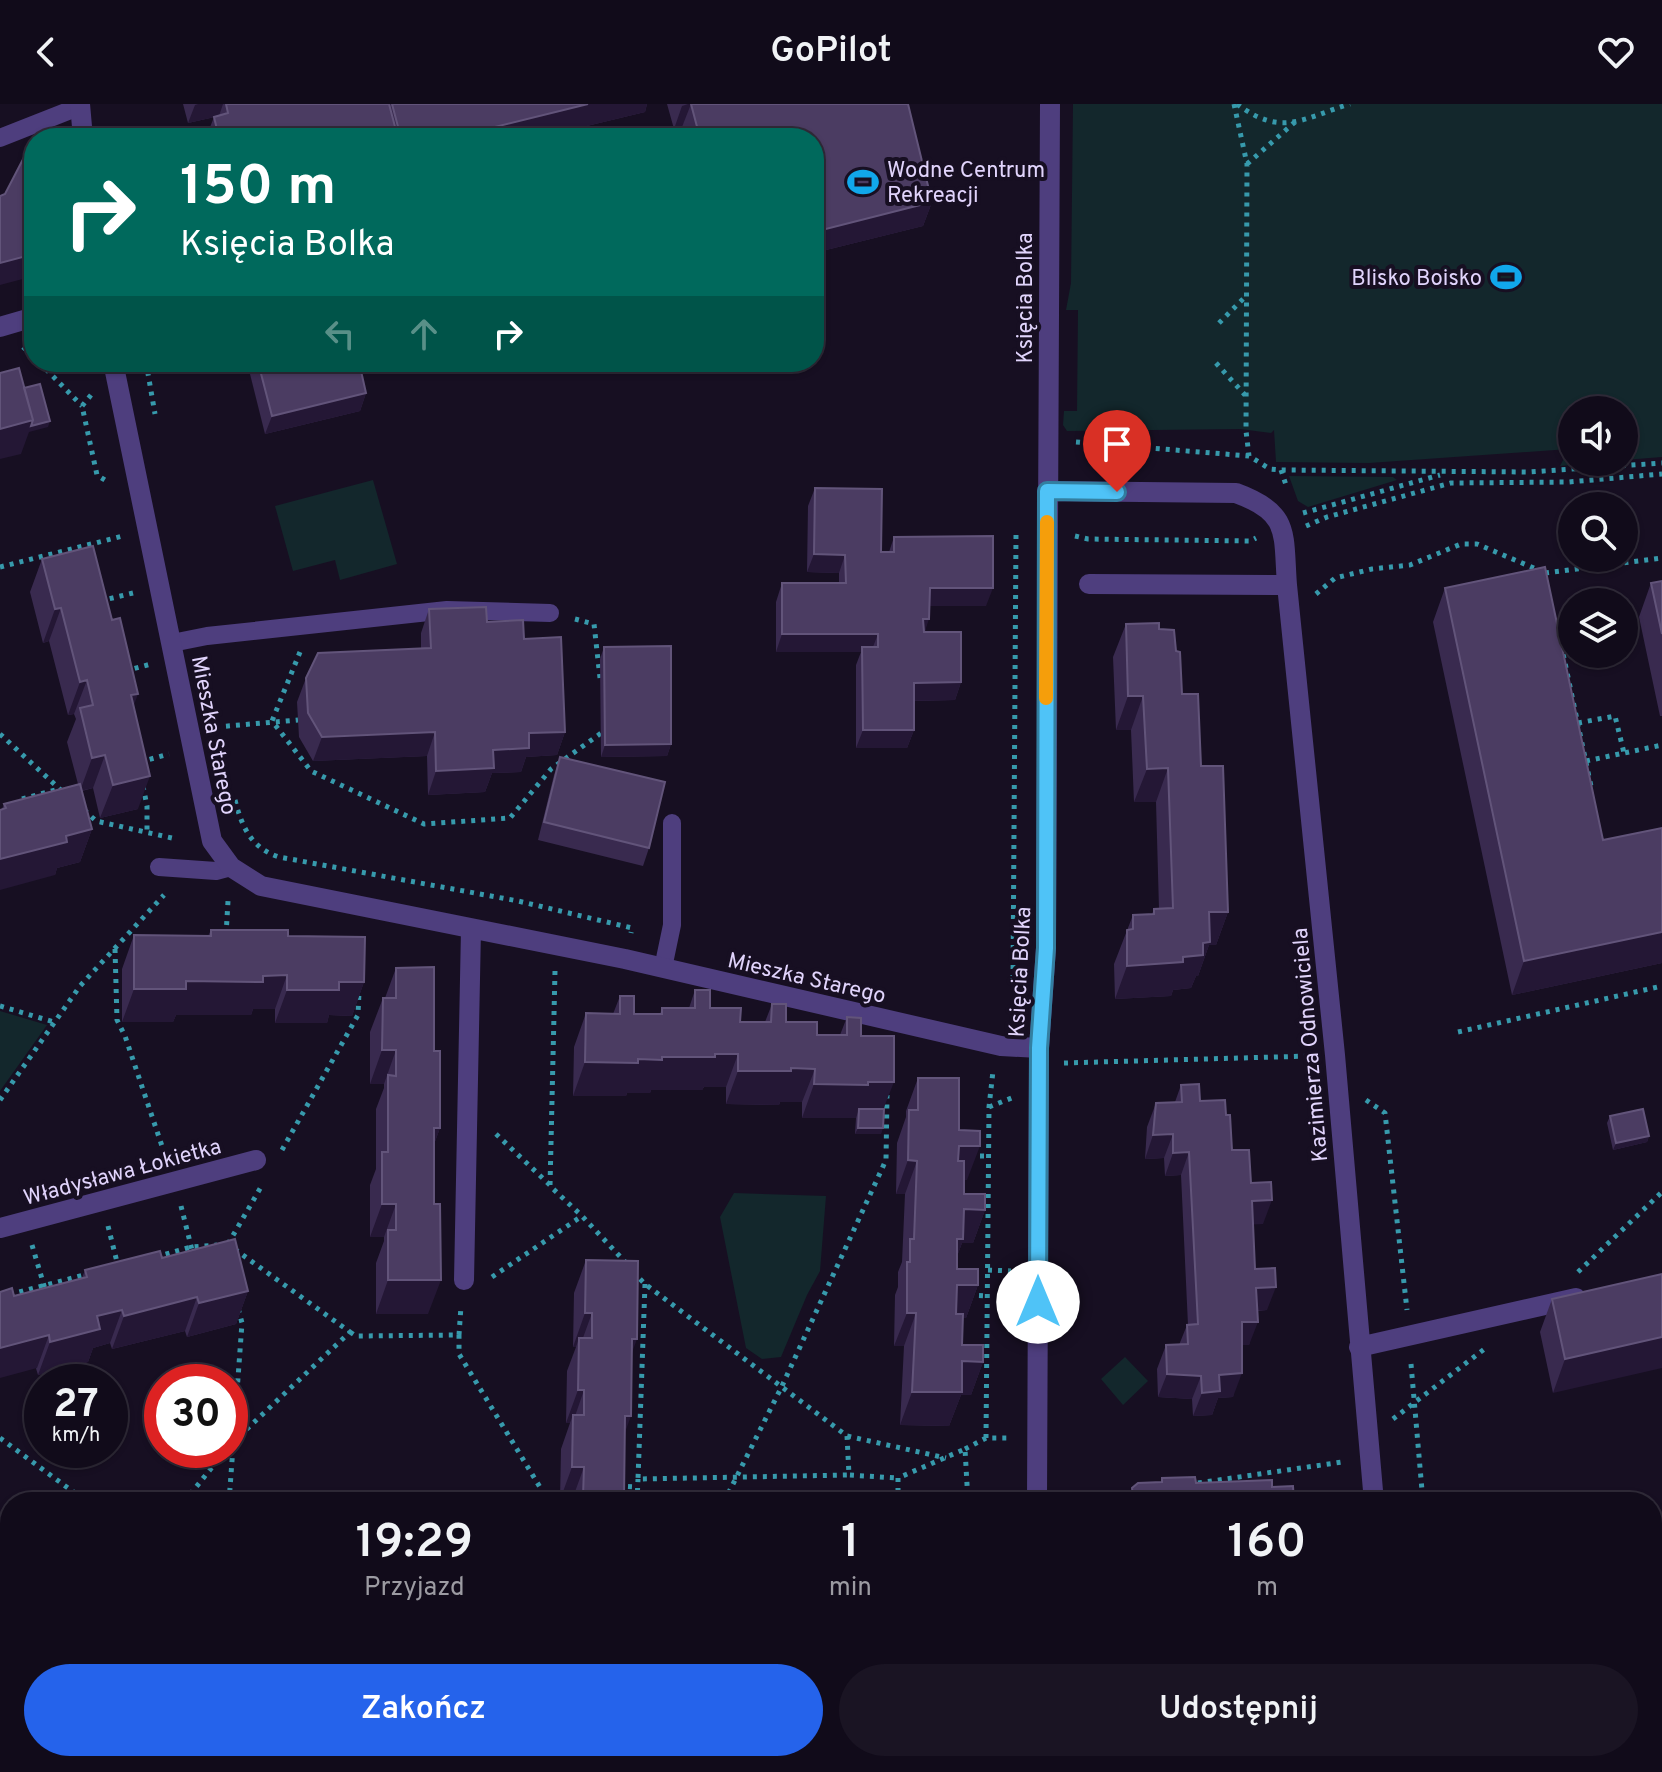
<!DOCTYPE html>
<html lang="pl">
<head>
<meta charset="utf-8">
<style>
	body { margin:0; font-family:Overpass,sans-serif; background:#1a1423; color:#f1f3f6; height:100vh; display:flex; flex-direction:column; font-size:30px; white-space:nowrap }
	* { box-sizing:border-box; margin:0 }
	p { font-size:26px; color:#9c9ba2 }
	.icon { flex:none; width:44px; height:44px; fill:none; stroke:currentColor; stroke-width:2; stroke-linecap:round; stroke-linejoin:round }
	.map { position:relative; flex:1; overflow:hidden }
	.drawer { position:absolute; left:0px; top:1388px; width:1662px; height:280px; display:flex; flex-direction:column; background:#110b1a; border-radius:32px 32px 0 0; box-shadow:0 2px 6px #0004,0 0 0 2px #302b39 }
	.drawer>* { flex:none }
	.banner { position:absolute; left:24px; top:24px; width:800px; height:244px; border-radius:32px; box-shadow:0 2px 6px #0004,0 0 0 2px #302b39; background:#00695c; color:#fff; overflow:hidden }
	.controls { position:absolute; left:1558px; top:292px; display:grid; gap:16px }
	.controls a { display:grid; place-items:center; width:80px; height:80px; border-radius:50%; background:#110b1a; box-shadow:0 2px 6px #0004,0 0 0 2px #302b39; font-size:40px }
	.speed { position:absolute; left:24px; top:1260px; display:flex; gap:16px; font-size:40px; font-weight:700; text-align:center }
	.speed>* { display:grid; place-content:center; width:104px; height:104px; border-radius:50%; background:#110b1a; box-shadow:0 2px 6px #0004,0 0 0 2px #302b39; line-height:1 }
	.speed small { font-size:20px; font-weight:400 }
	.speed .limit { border:12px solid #d22; background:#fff; color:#111 }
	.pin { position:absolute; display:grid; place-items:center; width:68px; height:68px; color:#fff; margin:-82px -34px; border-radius:50% 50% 50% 0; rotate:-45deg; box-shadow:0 0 8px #0007 }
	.pin .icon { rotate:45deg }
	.me { position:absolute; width:88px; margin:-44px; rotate:0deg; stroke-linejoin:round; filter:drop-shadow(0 0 6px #0008) }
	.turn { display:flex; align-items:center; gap:28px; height:168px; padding:0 24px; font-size:36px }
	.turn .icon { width:104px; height:104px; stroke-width:2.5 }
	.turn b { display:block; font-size:56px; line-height:68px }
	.lanes { display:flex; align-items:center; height:76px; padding:0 24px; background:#0003; justify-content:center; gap:40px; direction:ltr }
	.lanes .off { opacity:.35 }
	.eta { display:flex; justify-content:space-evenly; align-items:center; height:136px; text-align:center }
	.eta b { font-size:48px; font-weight:600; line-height:56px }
	.action { display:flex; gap:16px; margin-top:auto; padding:16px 24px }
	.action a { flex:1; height:92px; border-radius:48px; background:#2563eb; color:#fff; font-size:32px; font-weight:600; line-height:92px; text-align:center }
	.action a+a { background:#1a1423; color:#f1f3f6 }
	header { display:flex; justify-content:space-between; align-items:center; height:104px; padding:0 24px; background:#110b1a; font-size:36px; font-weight:600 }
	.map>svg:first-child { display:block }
	.green { fill:#13272c }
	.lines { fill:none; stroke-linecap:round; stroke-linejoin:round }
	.path { stroke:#379aac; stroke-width:5; stroke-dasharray:4 6; stroke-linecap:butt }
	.lane { stroke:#4e3e7e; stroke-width:18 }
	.street { stroke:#4e3e7e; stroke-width:20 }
	.wall { fill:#392a4f }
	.shaded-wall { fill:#241735 }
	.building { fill:#4b3c62; stroke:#62547a; stroke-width:2 }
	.route-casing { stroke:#337fa1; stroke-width:20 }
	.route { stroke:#4fc3f7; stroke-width:14 }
	.slow { stroke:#f59e0b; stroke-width:14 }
	.labels { text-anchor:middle; stroke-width:8; stroke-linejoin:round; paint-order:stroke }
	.poi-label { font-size:22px; fill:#e1d4fc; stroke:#170f22; text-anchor:start }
	.street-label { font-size:22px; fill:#e1d4fc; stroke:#170f22 }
</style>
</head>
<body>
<header><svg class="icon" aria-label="back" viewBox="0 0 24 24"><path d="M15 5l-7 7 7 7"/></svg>GoPilot<svg class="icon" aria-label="heart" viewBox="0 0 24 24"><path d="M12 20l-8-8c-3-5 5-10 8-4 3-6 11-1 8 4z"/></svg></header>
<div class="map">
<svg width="1662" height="1668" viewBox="0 0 1662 1668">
	<rect width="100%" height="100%" fill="#170f22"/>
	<path class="green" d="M1073 0H1662V353L1624 356V306H1572V358H1604L1560 362 1569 345 1369 359 1276 358 1274 326 1271 329 1240 325 1067 327 1063 321 1064 307H1077L1078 206H1066L1071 179Z
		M1289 372 1393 373 1397 376 1308 403 1298 397Z
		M373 376 397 460 340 476 335 456 293 467 275 402Z
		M0 907 47 921 0 987Z
		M734 1089 826 1092 820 1167 807 1191 781 1253 762 1255 746 1244 720 1113Z
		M1125 1253 1148 1277 1123 1301 1101 1275Z"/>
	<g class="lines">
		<path class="path" d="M1234 0 1247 60 1246 327 1249 352
			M1237 0C1282 34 1303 14 1350 0
			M1247 60 1295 18
			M1219 219 1246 192
			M23 243 34 253
			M39 258 82 302
			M146 258 155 310
			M1216 259 1245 291
			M91 291 82 302 97 371 108 378
			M1076 338 1249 352 1270 365 1281 366 1529 368 1662 359
			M1281 366 1287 384
			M1303 409 1440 371
			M1306 422 1327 413 1451 379 1569 378 1662 370
			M1075 432 1088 435 1250 437 1256 434
			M0 463 123 432
			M1545 469 1662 454
			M1316 490 1335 474 1372 465 1410 461 1461 440H1477L1541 467
			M100 497 133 489
			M575 515 594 520 600 574
			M1557 521 1592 687
			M300 548 272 617 311 667 424 720 510 714 551 665 604 627
			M125 567 151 560
			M1578 619 1615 612 1624 649
			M216 623 298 616
			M0 630 64 689
			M1586 657 1662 641
			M140 658 169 650
			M143 682 147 702V729
			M22 695 59 685
			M235 696C242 723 251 744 279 753L518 797 632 824 631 829
			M84 706 96 717 172 734
			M226 831 228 797
			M115 845 117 916 125 932 166 1054
			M555 867 550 1082 582 1112
			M1013 875 1016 430H1021
			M0 902 54 918
			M1458 928 1662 882
			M1064 959 1310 952
			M0 996 80 882 164 791
			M1366 996 1385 1009 1407 1206
			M989 1003 1014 993
			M496 1030 550 1081
			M282 1046 358 911 359 888
			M970 1052H989
			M181 1102 192 1146
			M108 1122 118 1162
			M228 1140 261 1083
			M32 1141 45 1185
			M156 1153 191 1143 217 1141
			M988 1166 1011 1167
			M633 1168 645 1180 847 1332 946 1354
			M1578 1168 1662 1088
			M492 1173 582 1112 627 1160
			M645 1180 638 1375 849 1371
			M969 1191 988 1192
			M0 1193 88 1170
			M350 1228 356 1232 459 1231V1250L549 1398
			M459 1231 461 1202
			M1411 1260 1423 1398
			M1393 1315 1487 1243
			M847 1332 849 1371 898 1374
			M0 1334 87 1398
			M986 1334 989 1003 993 967
			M232 1339 350 1228 233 1144
			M965 1345 986 1334H1010
			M1198 1379 1342 1358
			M618 1382 637 1383
			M184 1398 226 1346
			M229 1398 242 1219 238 1204
			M637 1398 638 1375
			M724 1398 782 1282 886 1056 887 991
			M898 1398V1374L965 1345 968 1398
			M1066 1398 1137 1388
			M0 1609 10 1607
			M1448 1658 1449 1668
			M957 1661H970
			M11 1668V1658
			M261 1668V1658
			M347 1668 372 1658
			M434 1668 442 1658
			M543 1668V1658
			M661 1668 662 1658
			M786 1668 794 1658"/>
		<path class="lane" d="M0 34 81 2
			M172 539 207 532 447 506 550 509
			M159 763 216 767 231 763
			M663 864 672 821V719"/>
		<path class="street" d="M80 0 83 34
			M0 223 34 213
			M113 258 212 737 231 763 261 782 625 855 1001 942 1039 944
			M1047 387 1236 389C1291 409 1283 429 1287 481L1089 480
			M1287 481 1335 951 1374 1398
			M0 1124 256 1056
			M464 1176 471 825
			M1359 1243 1576 1194
			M1037 1398 1039 944 1046 844 1050 0
			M1036 1658V1668
			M1396 1658 1397 1668
			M616 1668 618 1658"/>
	</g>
	<path class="wall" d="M183 0H647L645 8 537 34H208L207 31 214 13 219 12 188 19Z
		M667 0H908L932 98 923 122 814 149V34H685L682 23 674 25Z
		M247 258H359L366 289 360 307 265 330Z
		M815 384 881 448H889L894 433 986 502H930L925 528 961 578 955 596 914 597V626L907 644H856V561L861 548H776V498L782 479H839V469L807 468 808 402Z
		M42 455 133 603 138 705 100 714 93 684 82 687 92 725 80 758 57 764 55 771 2 705 4 700 78 680 67 638 76 615 74 610 68 611 49 537 43 539 30 488Z
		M1662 477V612H1660L1639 513 1651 479Z
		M1445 484 1603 736 1662 724V859L1512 891 1433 518Z
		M429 505 487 518 524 535 565 628 557 651 526 653 521 668 492 669 485 688 428 691 427 652 313 657 299 633 297 598 306 574 421 544V529Z
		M1126 520 1159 525 1176 547 1182 590 1201 662 1228 808 1216 841H1209L1198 872H1196L1191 884 1173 886 1171 892 1115 895 1114 860 1133 811 1152 810 1154 805H1159L1156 698H1134L1131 626H1116L1113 553Z
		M604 543 671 640 667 652 601 653 600 555Z
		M560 653 649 744 643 762 538 736 554 671Z
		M211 826 288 832 364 878 352 912 329 911 327 919H275V905H253L251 911H176L173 918H122V865L134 831 208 832Z
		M396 864 434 947 440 1024 434 1040 428 1210H376V1159L384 1137V1133H370V1081L376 1065V1005L384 984V980H370V928L383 894H385Z
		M695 886 710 904 740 918H765L772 900 786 918 817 931H840L847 913 861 932 884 1005 881 1030H855L856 1014H802V998H780L779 1001 726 1000V983H704L702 986H651L650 989H627L626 992H573L574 943 586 909 613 910 620 892 634 910H660L662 904H689Z
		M918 974 959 1026 967 1076H964V1090L985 1106 973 1139H962L957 1152V1165L978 1181 966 1214H963L962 1241 983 1258 971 1291H961L949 1322 900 1321 904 1242H894L895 1191 898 1183V1168L902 1158 905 1090H896L897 1039 906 1013V1007Z
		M1181 981 1200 997 1226 1011 1232 1046 1251 1079 1263 1120H1253L1255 1165 1267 1206 1257 1207 1249 1241H1242L1233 1293 1218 1294 1212 1311 1193 1312 1192 1295 1158 1293 1157 1265 1166 1241H1179L1187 1221H1188L1181 1071 1165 1072 1164 1054 1145 1055 1147 1023 1156 999 1175 998Z
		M1610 1012 1649 1032 1647 1038 1613 1046 1607 1019Z
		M162 1154 248 1187 236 1220 187 1233 185 1227 112 1245 110 1239 93 1244 88 1258 38 1271 14 1192 82 1174 85 1166Z
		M586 1156 632 1251 625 1328 623 1398H572V1396H560L561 1345 570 1319H566L567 1267 576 1243H573L574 1189Z
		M1662 1170 1553 1289 1540 1228 1552 1195Z
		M1162 1374 1196 1379 1272 1383 1294 1398H1300H1127L1132 1384 1161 1378Z
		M17 1658H262L258 1668H49V1662H17Z
		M461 1658H526V1668H460Z
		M882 1658H964L960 1668H882Z
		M1133 1658H1215L1214 1661 1160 1663 1155 1668H1151L1146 1663 1142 1668H1138L1133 1663Z
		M1463 1658H1505L1502 1664 1478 1668H1465Z"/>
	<path class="shaded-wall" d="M198 0H223L219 12 188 19 195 1Z
		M588 0H647L645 8 537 34H450Z
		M688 0H691L682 23 674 25 682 2Z
		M932 98 923 122 814 149V128Z
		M34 150V172L0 181V159Z
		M366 289 360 307 265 330 272 312Z
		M33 316 50 317 48 323 29 328 21 350 0 355V325Z
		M814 450 845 451 839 469 807 468Z
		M930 484H993L986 502H924Z
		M61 504 49 537 43 539 55 505Z
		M923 515H929L923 533Z
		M782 530H878L871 548 862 543 861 548H776Z
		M87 576 74 610 68 611 80 578Z
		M961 578 955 596 907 597 914 579Z
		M138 590 126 623 131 591Z
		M1128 592H1143L1131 626H1116Z
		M863 626H914L907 644H856Z
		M435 628 427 652 313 657 322 633Z
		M565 628 557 651 526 653 521 668 492 669 485 688 428 691 436 667 493 646 529 629Z
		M671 640 667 652 601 653 605 641Z
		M105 651 93 684 80 687 92 654Z
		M1168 664 1156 698H1134L1147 665Z
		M150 672 138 705 100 714 113 681Z
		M92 725 80 758 57 764 55 771 0 786V755L66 732Z
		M1209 808H1228L1216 841H1209L1198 872H1196L1191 884 1173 886 1171 892 1115 895 1127 862 1183 853Z
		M1662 828V859L1512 891 1524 857Z
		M287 871 275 905H253L251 911H176L173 918H122L134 885 186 877Z
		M339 878H364L352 912 329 911 327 919H275L287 886Z
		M382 946H396L384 980H370Z
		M715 950H738L726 983H704L702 986H651L650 989H627L626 992H573L585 958Z
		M791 964 815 965 802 998H780L779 1001 726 1000 738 967Z
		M868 978H894L881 1011 858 1008 856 1014H802L814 980Z
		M434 1024H440L428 1057Z
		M858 1024H883L881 1030H855Z
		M1173 1030 1164 1054 1145 1055 1153 1031Z
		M1649 1032 1647 1038 1613 1046 1616 1039Z
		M959 1042H980L967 1076 946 1075Z
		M1189 1048 1181 1071 1165 1072 1173 1049Z
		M908 1056 917 1057 905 1090H896Z
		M1272 1096 1263 1120 1243 1121 1252 1097Z
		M382 1100H396L384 1133H370Z
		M964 1105 985 1106 973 1139H962L951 1169Z
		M388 1176H441L428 1210H376Z
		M957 1181H978L966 1214H945Z
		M1276 1183 1267 1206 1247 1207 1256 1184Z
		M248 1187 236 1220 187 1233 199 1199Z
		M197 1193 185 1227 112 1245 124 1212Z
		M122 1206 110 1239 93 1244 88 1258 38 1271 50 1238 97 1212Z
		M585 1209H592L580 1242 579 1234 576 1243H573Z
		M907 1209H916L904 1242H894Z
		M1242 1218H1258L1249 1241H1234Z
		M49 1231 37 1264 0 1274V1244Z
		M1662 1233V1264L1553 1289 1565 1255Z
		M632 1235H637L625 1268Z
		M962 1257 983 1258 971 1291H961L949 1322 900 1321 912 1288Z
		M1242 1269 1233 1293 1218 1294 1212 1311 1193 1312 1202 1289 1219 1271Z
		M1167 1270 1201 1272 1192 1295 1158 1293Z
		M578 1286H584L573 1318V1311L570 1319H566Z
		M625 1312H631L619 1345Z
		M572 1363H584L572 1396H560Z
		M583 1393 624 1394 623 1398H581Z
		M1662 1478V1508L1652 1510V1480Z
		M10 1569V1600L0 1602V1572Z
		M19 1658H51L49 1662H17Z
		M56 1658H133L129 1668H52Z
		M135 1658H206L203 1668H131Z
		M209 1658H262L258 1668H205Z
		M892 1658H895L892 1668H888Z
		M941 1658H964L960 1668H937Z
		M1145 1658H1148L1146 1663 1141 1668Z
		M1157 1658H1215L1214 1661 1160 1663 1154 1668Z
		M1505 1658 1502 1664 1478 1668H1466L1468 1664Z"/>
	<path class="building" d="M226 0H389L398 34H219L214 13 228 9Z
		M392 0H588L450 34H401Z
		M691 0H908L932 98 814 128V34H700Z
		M50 31V34H34L35 33Z
		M34 34V150L0 159V92L5 90Z
		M258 258H359L366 289 272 312Z
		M19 264 33 316 0 325V269Z
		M40 280 50 317 31 322 33 316 24 284Z
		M815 384 882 385 881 448H894V433L993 432V484H930L929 515H923L924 528H961V578L914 579V626H863L862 543H878V530H782V479H846L845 451 814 450Z
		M93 442 112 516 120 514 138 590 131 591 150 672 113 681 105 651 92 654 80 604 93 601 87 576 80 578 61 504 55 505 42 455Z
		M1545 463 1603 736 1662 724V828L1524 857 1445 484Z
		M1662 477V530L1651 479Z
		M486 503 487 518 523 516 524 535 561 533 565 628 529 629V644L493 646 494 664 436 667 435 628 322 633 308 609 306 574 318 549 431 544 429 505Z
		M1159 519V525L1174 526 1176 547 1180 548 1182 590H1198L1201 662H1223L1228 808H1209L1210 838 1203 839V851L1183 853V858L1127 862V826L1133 825V811L1154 810V805L1173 804 1168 664 1147 665 1143 592H1128L1126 520Z
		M671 542V640L605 641 604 543Z
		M560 653 665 678 649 744 544 718Z
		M80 680 92 725 66 732 67 738 0 755V706L6 704 4 700Z
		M211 826H288V832L365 833 364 878H339V886H287V871L263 872V878L186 877V885H134V831L211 832Z
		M434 863V947H440V1024H434V1100H440L441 1176H388V1126H396V1100H382V1048H388V971L396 972V946H382L383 894H396V864Z
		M695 886H710V904H741L740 918H771L772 900H786V918H817V931H847V913L861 914V932H894V978H868V981L814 980 815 965 791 964V967H738V950H715V953H662V956L638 955V959L585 958 586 909 620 910V892H634V910H662V904H695Z
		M918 974H959V1026L980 1027V1042H959L958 1057H964V1090H985V1106L964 1105 963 1135H957V1165H978V1181H957L956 1210H963L962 1241H983V1258L962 1257V1288H912L916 1209H907V1158H910V1135H914L917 1057 908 1056 909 1006H918Z
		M1199 980 1200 997 1225 996 1226 1011H1230L1232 1046H1249L1251 1079 1271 1078 1272 1096 1252 1097 1255 1165 1275 1164 1276 1183 1256 1184 1258 1218H1242V1269L1219 1271 1220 1287 1202 1289 1201 1272 1167 1270 1166 1241 1188 1240 1187 1221 1198 1220 1189 1048 1173 1049V1030L1153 1031 1156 999 1182 998 1181 981Z
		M859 1005H884L883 1024H858Z
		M1643 1005 1649 1032 1616 1039 1610 1012Z
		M235 1135 248 1187 199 1199 197 1193 124 1212 122 1206 97 1212 100 1225 50 1238 49 1231 0 1244V1188L12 1184 14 1192 87 1173 85 1166 160 1147 162 1154Z
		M586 1156 638 1157 637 1235H632L631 1312H625L624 1394 583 1393 584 1363H572L573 1311H584V1286H578L579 1234H592V1209H585Z
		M1662 1170V1233L1565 1255 1552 1195Z
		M1195 1373 1196 1379 1272 1376V1383L1293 1382 1294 1398H1300H1144V1397H1139L1133 1392 1132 1384 1138 1379 1162 1378V1374Z
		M324 1390H403V1397L450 1398H242V1396L324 1397Z
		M478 1391 556 1392V1398H478Z
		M1662 1415V1478L1652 1480V1418Z
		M0 1434 10 1475V1569L0 1572Z
		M1662 1654V1668H1599L1644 1658H1652V1656Z
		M472 1658H526V1668H472Z
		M897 1658H944V1668H897Z
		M1467 1658H1503L1468 1664Z"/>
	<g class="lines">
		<defs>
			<path id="route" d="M1038 1198 1039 944 1046 844 1047 387 1117 388"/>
		</defs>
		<use href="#route" class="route-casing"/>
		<use href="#route" class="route"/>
		<path class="slow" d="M1046 594 1047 418"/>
	</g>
	<defs>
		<symbol id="stadium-bare" viewBox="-9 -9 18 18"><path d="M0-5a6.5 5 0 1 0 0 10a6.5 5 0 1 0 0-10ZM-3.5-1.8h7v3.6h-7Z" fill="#11a7eb" stroke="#170f22" stroke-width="2.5" paint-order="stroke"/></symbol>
	</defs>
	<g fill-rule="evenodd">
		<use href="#stadium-bare" x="841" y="56" width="44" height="44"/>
		<use href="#stadium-bare" x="1484" y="151" width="44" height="44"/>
	</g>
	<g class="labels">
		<g class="poi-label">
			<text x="887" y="73">Wodne Centrum<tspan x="887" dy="25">Rekreacji</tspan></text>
			<text x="1482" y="181" text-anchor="end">Blisko Boisko</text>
		</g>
		<g class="street-label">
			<text transform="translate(1024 194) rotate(-90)" y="8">Księcia Bolka</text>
			<text transform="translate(215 631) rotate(79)" y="8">Mieszka Starego</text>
			<text transform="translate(1019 868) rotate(-87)" y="8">Księcia Bolka</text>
			<text transform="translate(807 873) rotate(13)" y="8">Mieszka Starego</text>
			<text transform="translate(1309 941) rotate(-95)" y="8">Kazimierza Odnowiciela</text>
			<text transform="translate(122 1067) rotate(-15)" y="8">Władysława Łokietka</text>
		</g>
	</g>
</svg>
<div class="controls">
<a><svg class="icon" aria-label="sound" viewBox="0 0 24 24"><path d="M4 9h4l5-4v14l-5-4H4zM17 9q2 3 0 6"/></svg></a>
<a><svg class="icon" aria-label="search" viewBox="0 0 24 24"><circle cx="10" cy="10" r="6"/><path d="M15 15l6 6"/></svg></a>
<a><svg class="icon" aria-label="layers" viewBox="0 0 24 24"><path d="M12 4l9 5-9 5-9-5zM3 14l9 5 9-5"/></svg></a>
</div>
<div class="speed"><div>27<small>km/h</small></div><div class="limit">30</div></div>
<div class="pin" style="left:1117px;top:388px;background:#d93025"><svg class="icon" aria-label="arrive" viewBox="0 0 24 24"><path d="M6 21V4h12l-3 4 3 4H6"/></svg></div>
<svg class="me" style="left:1038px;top:1198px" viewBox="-20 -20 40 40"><circle r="19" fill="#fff"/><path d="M0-13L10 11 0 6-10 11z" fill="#4fc3f7"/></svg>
<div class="banner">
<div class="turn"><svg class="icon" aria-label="right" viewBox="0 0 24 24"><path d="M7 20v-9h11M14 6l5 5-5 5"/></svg><div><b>150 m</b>Księcia Bolka</div></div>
<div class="lanes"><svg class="icon off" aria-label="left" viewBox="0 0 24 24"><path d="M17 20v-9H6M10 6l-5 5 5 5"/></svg><svg class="icon off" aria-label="ahead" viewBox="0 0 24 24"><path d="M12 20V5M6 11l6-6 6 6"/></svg><svg class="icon" aria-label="right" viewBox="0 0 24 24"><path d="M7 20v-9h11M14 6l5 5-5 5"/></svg></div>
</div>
<section class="drawer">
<div class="eta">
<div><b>19:29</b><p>Przyjazd</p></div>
<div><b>1</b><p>min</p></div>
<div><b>160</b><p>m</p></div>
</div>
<div class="action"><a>Zakończ</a><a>Udostępnij</a></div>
</section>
</div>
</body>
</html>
